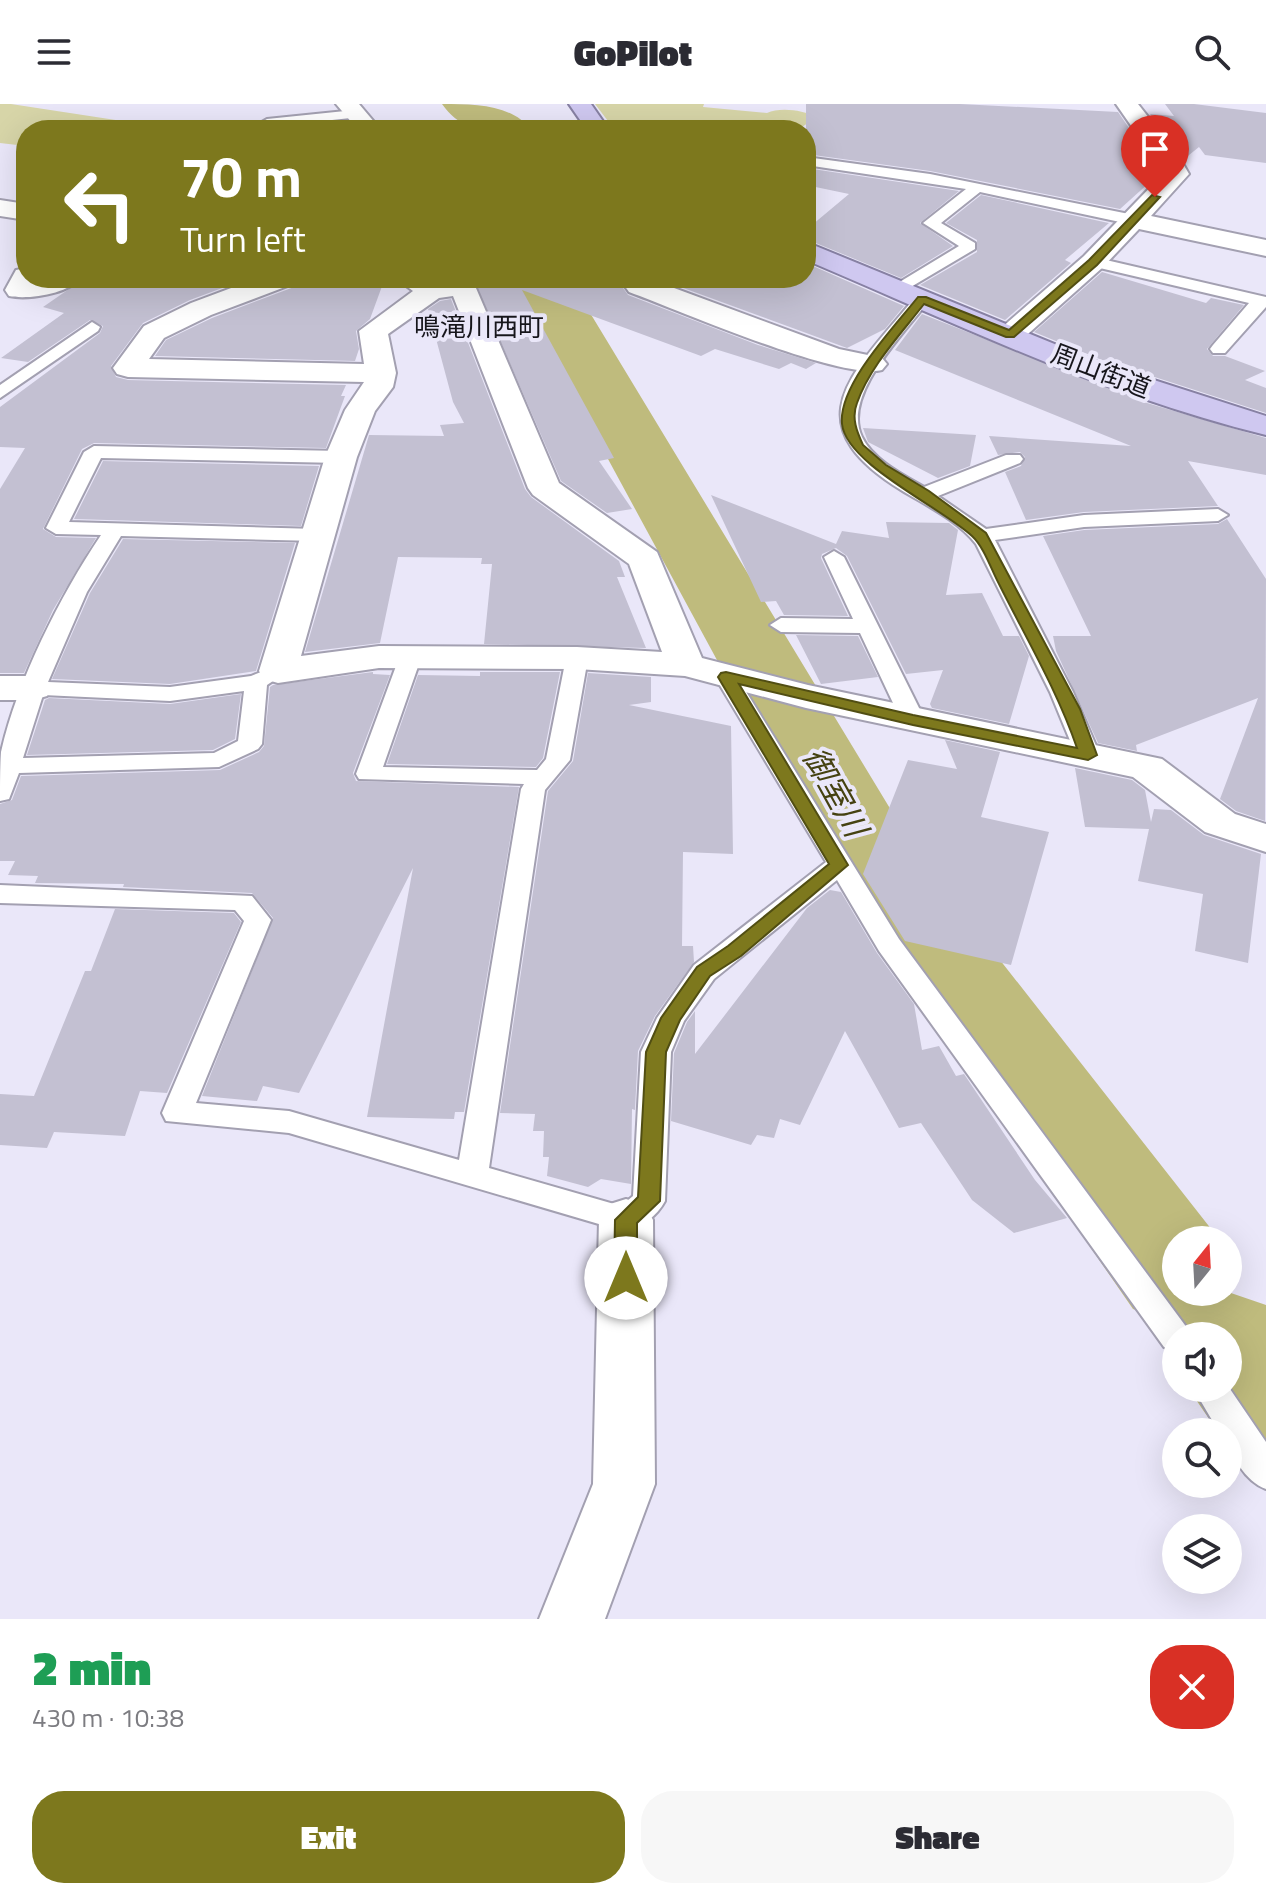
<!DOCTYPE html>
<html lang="en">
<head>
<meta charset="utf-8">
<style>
	body { margin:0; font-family:"Titillium Web","Noto Sans JP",sans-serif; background:#f7f7f7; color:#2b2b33; height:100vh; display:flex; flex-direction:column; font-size:30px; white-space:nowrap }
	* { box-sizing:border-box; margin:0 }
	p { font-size:26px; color:#7c7c81 }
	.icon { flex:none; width:44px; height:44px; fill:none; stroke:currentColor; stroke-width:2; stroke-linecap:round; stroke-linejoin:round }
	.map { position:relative; height:1515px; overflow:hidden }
	.sheet { display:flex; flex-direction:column; background:#fff; flex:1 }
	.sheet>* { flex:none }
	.hud { position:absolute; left:16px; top:16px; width:800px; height:168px; border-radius:32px; box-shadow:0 8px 32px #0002; background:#7d781d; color:#fff; overflow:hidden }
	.needle { width:52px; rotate:18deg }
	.controls { position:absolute; left:1162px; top:1122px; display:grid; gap:16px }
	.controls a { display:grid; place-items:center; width:80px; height:80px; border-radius:50%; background:#fff; box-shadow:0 8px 32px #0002; font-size:40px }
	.pin { position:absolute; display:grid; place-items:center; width:68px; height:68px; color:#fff; margin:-82px -34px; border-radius:50% 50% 50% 0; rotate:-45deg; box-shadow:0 0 8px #0007 }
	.pin .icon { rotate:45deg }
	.me { position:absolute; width:88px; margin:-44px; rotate:0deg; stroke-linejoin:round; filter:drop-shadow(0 0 6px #0008) }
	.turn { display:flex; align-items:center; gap:28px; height:168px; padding:0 32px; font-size:36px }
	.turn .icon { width:104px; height:104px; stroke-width:2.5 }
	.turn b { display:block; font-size:56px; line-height:68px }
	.round { display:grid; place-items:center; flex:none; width:84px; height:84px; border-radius:32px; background:#f7f7f7 }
	.headline { display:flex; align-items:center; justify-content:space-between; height:136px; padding:0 32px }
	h1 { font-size:48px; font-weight:800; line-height:60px; color:#1e9e55 }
	.action { display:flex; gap:16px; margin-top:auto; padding:16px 32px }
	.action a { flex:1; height:92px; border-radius:32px; background:#7d781d; color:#fff; font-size:32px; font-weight:800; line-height:92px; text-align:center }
	.action a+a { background:#f7f7f7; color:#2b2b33 }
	header { display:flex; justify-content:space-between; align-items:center; height:104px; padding:0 32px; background:#fff; font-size:36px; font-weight:800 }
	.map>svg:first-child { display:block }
	.green { fill:#d7d5a8 }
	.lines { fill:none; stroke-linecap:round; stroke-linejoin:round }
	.river { fill:#bfbb7d; fill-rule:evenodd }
	.building { fill:#c3c0d2 }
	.service-casing { stroke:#a3a0b1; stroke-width:4 }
	.minor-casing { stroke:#a3a0b1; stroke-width:4 }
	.trunk-casing { stroke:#8781a3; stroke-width:4 }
	.service { fill:#fff; fill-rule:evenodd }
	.minor { fill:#fff; fill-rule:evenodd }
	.trunk { fill:#cfc8f0; fill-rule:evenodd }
	.route { fill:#7d781d; stroke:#514e13; stroke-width:2 }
	.labels { text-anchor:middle; stroke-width:8; stroke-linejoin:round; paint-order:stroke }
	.far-neighbourhood-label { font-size:26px; fill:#17161c; stroke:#eae7f9 }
	.far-street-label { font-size:26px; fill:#17161c; stroke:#eae7f9 }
	.water-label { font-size:32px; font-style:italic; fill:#454211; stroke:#eae7f9 }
</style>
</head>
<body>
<header><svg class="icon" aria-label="menu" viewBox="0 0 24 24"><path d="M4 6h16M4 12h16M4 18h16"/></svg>GoPilot<svg class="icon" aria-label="search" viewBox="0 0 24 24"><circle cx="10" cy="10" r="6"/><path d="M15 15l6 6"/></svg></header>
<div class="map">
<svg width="1266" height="1515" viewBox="0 0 1266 1515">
	<rect width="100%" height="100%" fill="#eae7f9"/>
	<path class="green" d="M0 0H11L181 26H26V42L0 39Z
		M595 0H704L703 3 767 9C780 3 803 6 816 13L798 26H702L661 20 608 17Z"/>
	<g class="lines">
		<path class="river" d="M442 0C476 0 510 0 532 26 496 26 465 33 442 0Z
			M514 174H574L578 189 920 754 1219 1135 1176 1136V1188H1228L1266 1201V1347L1228 1334V1328H1218L1188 1284H1228V1232H1176V1262L1165 1240 1175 1219 1133 1205 833 770 518 189Z
			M1228 1153 1237 1170 1228 1187Z"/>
	</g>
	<path class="building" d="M806 0H960L1118 8 1160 69 1120 105 930 67 806 50Z
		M1165 0H1194L1266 9V59L1205 51 1199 43 1184 55 1150 10 1174 12Z
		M806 64 959 87 920 119 953 142 901 174 806 135V126L849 90 806 81Z
		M981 91 1104 118 1109 119 1065 156 1071 159 1005 216 920 181 977 148V136L946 119Z
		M806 159 904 202 885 225 847 244 656 174H806Z
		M1102 168 1206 199 1211 194 1244 201 1207 245 1213 252H1225L1265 267 1245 276 1266 284V309L1102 256 1034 228Z
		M85 174H249L190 196 143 219 111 262 116 273 128 276 346 281 341 292H345L326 344 94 339 82 345 43 425 56 433 96 434 53 506 24 569H0V385L25 344 0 343V303L100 229 103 222 90 216 28 258 1 254 64 209 43 203Z
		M300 174H385L370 215 356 227 359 245 355 257 155 252 166 236 212 214 294 183Z
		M473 174H616L628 191 758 241 816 259 806 265 791 259 779 265 715 245 701 252 522 186 614 354 599 357 632 405 607 409 561 377Z
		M451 195 525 385 531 393 619 457 625 473H617L646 544 484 540 492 460H481L482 454 398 453 380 539 305 548 369 331 444 332 440 321 464 319 453 298 428 205 440 197Z
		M922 210 1147 299 1266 334V371L1188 357 1218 402 1084 408 1026 416 1005 368 1021 362 1025 353 1020 348 998 351 989 332 1131 342 895 246Z
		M863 324 976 331 970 362 938 374 868 338Z
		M103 357 319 362 301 422 74 415Z
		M711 391 836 440 842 427 889 434 886 418 949 419 958 426 946 491 982 489 1003 532H1019L1029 552 1009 620 932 604 930 600 943 566 906 570 847 452 836 444 822 450 821 454 848 512 784 511 776 497 761 498Z
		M1227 415 1266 475 1265 717 1236 707 1220 695 1258 594 1136 641 1137 647 1098 639 1056 547 1053 532H1091L1043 432 1084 426 1218 420Z
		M123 435 295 439 256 567 170 580 52 575 90 489Z
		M796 531 858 532 878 573 821 580Z
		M373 568V570L390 571 353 669 356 677 519 683 464 1008H455L454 1015 367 1013 413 764 299 989 263 982 257 997 202 992 273 814 252 789 123 783 124 780 35 779 38 772 8 771 15 757H0V700L12 696 21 672 220 666 259 648 264 642 270 583 273 581Z
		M480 568H560L543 654 536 663 387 660 418 571 480 572Z
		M588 569 651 573V598L629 601 731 622 733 750 683 748 682 842H693L694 858 655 912 638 947 635 1006 632 1005 631 1080 601 1075 588 1083 547 1072 549 1053H543L544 1027H533L535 1010 500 1009 548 687 573 657Z
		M241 590 235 635 213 646 27 651 45 596 49 594 170 600Z
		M945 636 1000 648 981 713 1049 728 1011 861 905 837 863 770 908 656 957 665Z
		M1075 664 1132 676 1145 686 1151 718 1154 705 1171 706 1204 731 1261 750 1248 859 1195 847 1203 790 1138 777 1149 725 1085 723Z
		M830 786 841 788 877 849 914 900 922 946 939 942 956 972 964 970 1035 1076 1067 1114 1014 1129 972 1096 921 1019 899 1024 845 927 800 1021 780 1015 774 1034 757 1031 751 1041 671 1017 674 949 687 918 695 907V950L807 804Z
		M115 805 234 809 241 818 167 989 140 987 125 1032 54 1028 47 1044 0 1041V990L34 992 85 867H91Z"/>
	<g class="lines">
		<defs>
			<path id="service" d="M355 6 362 10 360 13 267 23 260 19 267 15Z
				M806 53 930 70 1134 111 1142 116 1134 121 980 88 941 119 975 139V145L899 190 893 188V182L959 142 923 119 966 85 806 61Z
				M1093 153 1266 193V203L1225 249H1213L1210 245 1213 241 1249 199 1087 161 1085 158Z
				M922 190 930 195C907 227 841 290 862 333 873 356 903 371 924 383L1006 351H1020L1023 355 1020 359 938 392 986 425 1084 411 1218 405 1228 411 1218 417 1084 423 995 436 1073 588 1100 651 1097 656H1079L1076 651 1050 588 976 440C957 416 927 402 901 386 789 317 856 267 916 192Z
				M92 218 100 223 98 227 0 294V281Z
				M94 342 341 347 351 353 341 359 101 354 69 418 317 425 327 431 317 437 121 432 87 488 48 578 170 583 251 572 271 564 279 566 282 571 267 581 262 640 258 645 219 663 19 669 9 695 0 697C0 682 0 663 1 648 17 577 60 492 101 431L56 430 46 424 84 348ZM244 587 238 637 214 649 23 654 43 591 170 597Z
				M834 447 844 453 925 616 921 621H905L901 616 860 529 781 528 770 521 781 514 853 515 824 453Z
				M410 547 418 549 421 554 383 663 537 666 546 655 566 554 569 549H585L588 554 570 656 545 686 489 1064 621 1102 633 1092 641 948 657 914 694 861 826 758 715 573 718 568H734L737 573 899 835 1193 1232H1176V1247L1164 1243 879 847 837 776 714 875 684 917 671 948 665 1097C657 1112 642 1123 626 1128L289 1029 166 1017 162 1009 244 817 235 806 0 799V781L252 792 271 816 196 999 289 1007 459 1056 521 685 524 680 359 675 356 670 399 554 402 549Z
				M1228 1282 1266 1338V1385C1246 1378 1228 1350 1228 1328H1219L1193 1284Z"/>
			<path id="minor" d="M336 0H359L381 26H358Z
				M1116 0H1138L1178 51 1189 70 1151 112 1266 136V152L1139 125 1102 164 1020 237 1010 240 1000 237 996 231 1000 225 1084 152 1164 69Z
				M0 96 26 100V116L0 112Z
				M26 164V174H80C69 190 27 196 9 192L5 186 16 166Z
				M258 174H297L293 180 211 211 164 234 149 255 364 260 359 227 413 187 395 174 473 177 559 379 657 448 702 554 808 581 1162 655 1235 710 1266 720V748L1205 728 1133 673 806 604 685 572 577 565 379 564 278 579 264 575 259 567 325 353 345 306 364 278 128 273 117 270 113 264 144 222 191 199ZM453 192 528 384 533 391 629 460 662 548 577 543 379 542 301 552 357 353 375 307 393 283 396 269 388 230 439 194Z
				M619 174H647L839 245 882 254 887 260 882 266C841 277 678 206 629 188Z
				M0 572H33L47 576 52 584 47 592 33 596H0Z
				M626 1095 645 1101 653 1116 655 1380 605 1515H539L593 1380 599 1116 607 1101Z"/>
			<path id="trunk" d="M569 0H591L609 26H587Z
				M806 138 1101 259 1266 312V331C1106 292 957 220 806 156Z"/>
		</defs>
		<use href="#service" class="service-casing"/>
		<use href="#minor" class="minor-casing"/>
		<use href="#trunk" class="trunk-casing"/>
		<use href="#service" class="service"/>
		<use href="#minor" class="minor"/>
		<use href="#trunk" class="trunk"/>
	</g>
	<path class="route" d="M1152 91 1160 93 1097 161 1014 233H1006L924 200C901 230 870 262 857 299 851 314 857 328 863 341L886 361 929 387 986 429 1080 605 1097 651 1088 656 913 621 739 580 848 761 741 852 710 872 680 916 666 948 660 1097 637 1119V1174L634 1181 626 1184 617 1181 614 1174 615 1116 638 1093 646 948 661 914 697 863 728 842 829 760 718 573 721 569 726 568 913 611 1077 644C1057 586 1026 534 999 480 991 465 984 443 972 432 942 404 846 360 842 320 838 281 895 222 918 193H926L1009 226 1089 156Z"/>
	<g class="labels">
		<g class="far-neighbourhood-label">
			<text x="479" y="232">鳴滝川西町</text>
		</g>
		<g class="far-street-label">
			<text transform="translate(1101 267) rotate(21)" y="9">周山街道</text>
		</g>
		<g class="water-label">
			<text transform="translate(835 688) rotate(61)" y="11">御室川</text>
		</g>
	</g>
</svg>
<div class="controls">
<a><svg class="needle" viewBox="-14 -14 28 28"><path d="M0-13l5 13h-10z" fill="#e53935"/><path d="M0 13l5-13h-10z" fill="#7c7c81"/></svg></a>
<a><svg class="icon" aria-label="sound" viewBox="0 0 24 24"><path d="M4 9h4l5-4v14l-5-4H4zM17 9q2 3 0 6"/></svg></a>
<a><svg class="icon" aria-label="search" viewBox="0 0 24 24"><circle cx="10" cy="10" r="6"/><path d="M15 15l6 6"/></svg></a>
<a><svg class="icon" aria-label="layers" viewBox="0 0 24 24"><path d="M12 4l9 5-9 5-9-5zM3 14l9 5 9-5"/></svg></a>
</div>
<div class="pin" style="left:1155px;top:93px;background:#d93025"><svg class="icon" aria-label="arrive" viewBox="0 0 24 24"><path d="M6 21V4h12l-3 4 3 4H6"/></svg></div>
<svg class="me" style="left:626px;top:1174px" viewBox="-20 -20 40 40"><circle r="19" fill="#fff"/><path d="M0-13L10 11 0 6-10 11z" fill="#7d781d"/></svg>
<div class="hud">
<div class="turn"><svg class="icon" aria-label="left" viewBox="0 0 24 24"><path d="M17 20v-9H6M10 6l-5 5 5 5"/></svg><div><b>70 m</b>Turn left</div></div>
</div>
</div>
<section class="sheet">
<div class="headline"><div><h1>2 min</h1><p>430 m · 10:38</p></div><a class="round" style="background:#d93025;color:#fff"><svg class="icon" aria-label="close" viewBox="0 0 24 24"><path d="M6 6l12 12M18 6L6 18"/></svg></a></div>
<div class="action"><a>Exit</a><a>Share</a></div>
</section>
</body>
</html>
